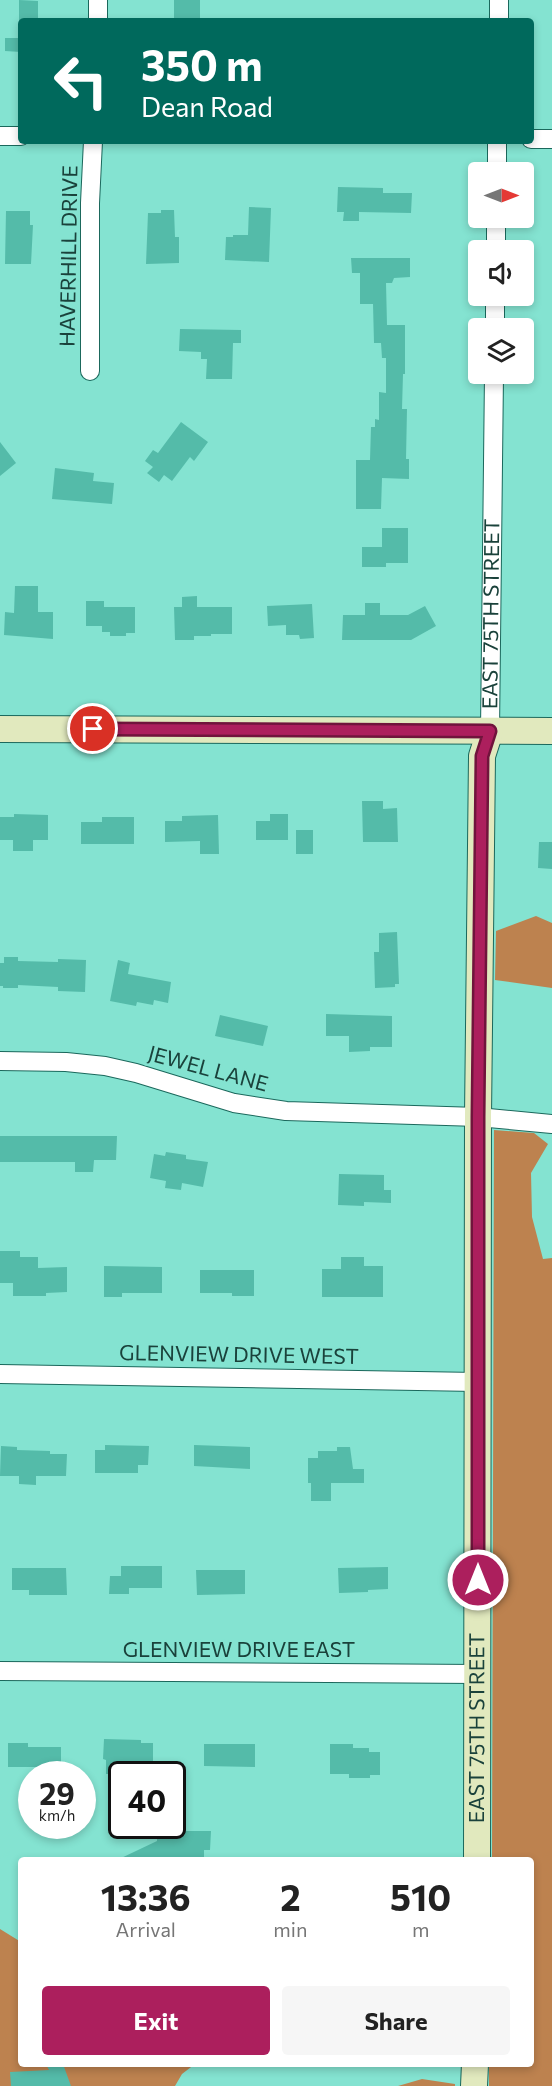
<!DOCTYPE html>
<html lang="en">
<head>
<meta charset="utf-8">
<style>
	body { margin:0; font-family:Commissioner,sans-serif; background:#f6f6f6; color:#222; height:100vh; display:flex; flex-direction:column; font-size:22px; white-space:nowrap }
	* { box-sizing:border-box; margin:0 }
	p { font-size:20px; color:#767676 }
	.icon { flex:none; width:33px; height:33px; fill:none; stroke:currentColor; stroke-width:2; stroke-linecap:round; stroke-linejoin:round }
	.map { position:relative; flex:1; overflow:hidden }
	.drawer { position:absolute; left:18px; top:1857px; width:516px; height:210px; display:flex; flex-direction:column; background:#fff; border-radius:6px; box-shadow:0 3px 9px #0003 }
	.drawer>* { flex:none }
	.guide { position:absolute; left:18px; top:18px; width:516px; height:126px; border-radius:6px; box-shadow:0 3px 9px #0003; background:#00695c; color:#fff; overflow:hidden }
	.needle { width:39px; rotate:90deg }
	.fabs { position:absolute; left:468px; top:162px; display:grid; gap:12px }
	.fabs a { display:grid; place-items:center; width:66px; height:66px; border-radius:6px; background:#fff; box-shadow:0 3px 9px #0003; font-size:30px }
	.speed { position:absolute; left:18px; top:1761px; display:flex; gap:12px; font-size:30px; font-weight:700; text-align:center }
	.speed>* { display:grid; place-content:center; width:78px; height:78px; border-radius:50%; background:#fff; box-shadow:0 3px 9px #0003; line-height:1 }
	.speed small { font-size:15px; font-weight:400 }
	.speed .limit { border:3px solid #111; border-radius:9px; background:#fff; color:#111 }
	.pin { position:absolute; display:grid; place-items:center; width:51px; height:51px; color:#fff; margin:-26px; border:3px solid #fff; border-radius:50%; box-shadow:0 2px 6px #0007 }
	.me { position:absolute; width:66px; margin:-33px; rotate:0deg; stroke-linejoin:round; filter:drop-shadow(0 0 4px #0008) }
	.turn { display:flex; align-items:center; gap:21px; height:126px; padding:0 24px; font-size:27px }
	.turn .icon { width:78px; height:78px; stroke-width:2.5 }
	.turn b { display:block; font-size:42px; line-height:51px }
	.eta { display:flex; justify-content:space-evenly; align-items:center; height:102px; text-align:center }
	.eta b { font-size:36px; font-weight:700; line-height:42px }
	.action { display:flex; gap:12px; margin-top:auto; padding:12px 24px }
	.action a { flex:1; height:69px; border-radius:6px; background:#ac1f5d; color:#fff; font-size:24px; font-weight:700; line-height:69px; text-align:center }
	.action a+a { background:#f6f6f6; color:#222 }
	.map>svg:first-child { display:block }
	.forest { fill:#bd824f }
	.building { fill:#54bba9 }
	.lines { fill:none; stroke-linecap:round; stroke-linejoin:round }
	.street-casing { stroke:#1b685c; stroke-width:20 }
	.secondary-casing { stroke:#1b685c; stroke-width:28 }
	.street { stroke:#fff; stroke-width:18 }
	.secondary { stroke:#e1e9be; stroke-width:26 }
	.route-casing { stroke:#70143c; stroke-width:15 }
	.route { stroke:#ac1f5d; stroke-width:10 }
	.labels { text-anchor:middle; stroke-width:5; stroke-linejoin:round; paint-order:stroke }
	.street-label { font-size:21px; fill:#1a423b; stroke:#84e3d1 }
</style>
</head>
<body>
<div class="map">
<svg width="552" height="2086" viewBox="0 0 552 2086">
	<rect width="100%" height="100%" fill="#84e3d1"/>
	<path class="forest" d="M536 916 552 923V988L495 980 496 931Z
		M494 1130 534 1133 548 1144 531 1173 532 1217 543 1259 552 1258V2086H489V2064H531V1860H492Z
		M0 1929 21 1942V2064H195L182 2074 175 2086H0Z
		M422 2079 455 2084V2086H398Z"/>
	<path class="building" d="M19 0 38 1V21H19Z
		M174 0H200V21H174Z
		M5 38H21V52L5 51Z
		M338 187 383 188V193H412L411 213 359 212V221H343L344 212H337Z
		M249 207 271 208 269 262 225 260 226 237H233V235H248Z
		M161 210H174L175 237H179V263L146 264 148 213H161Z
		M6 211H30V225H33L31 264H5Z
		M351 258H410V277L394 278 392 283H386L387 325H405V374H403L402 409H407L406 459H409V479L382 478 381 509H356V460H370L371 427H375V419L379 420V392L386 393V358H382L381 343H374L373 304H360V273H352Z
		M180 329 241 330V343H233L232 379H206L207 359H201V352L179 351Z
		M181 422 208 442 194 461 190 457 172 481 164 475 159 482 147 473 153 467 145 461 153 450 158 453Z
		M0 442 16 463 0 476Z
		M55 468 94 473 93 481 114 483 112 504 52 499Z
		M382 528H408V563H386V567H362V547H382Z
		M15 586H38V612H53V639L4 635 5 612 14 613Z
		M197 596V607H232V634H211V636H194V640H175L174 607H182V597Z
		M86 601H104V607H135V633H126V636H110V632H102V626H86Z
		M365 603H380V615H408L425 606 436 626 411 640H342L343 615H365Z
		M312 604 314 638 300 639 299 635H286V625L268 626 267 606Z
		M362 801H383V809L397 808 398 842H363Z
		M14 814 48 815V840H33V851H13V840H0V817H14Z
		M270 814H288V840H256V821H270Z
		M218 815 219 854H200V841L165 842V821H182V816Z
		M102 817H134V844H81V822H102Z
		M296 830H313V854H296Z
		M539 842H552V869L538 868Z
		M397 932 399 984H395V987L375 988 374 952H379V933Z
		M4 957H18V961L58 962V959L86 960 85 992 58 991V987L18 985V988H3V986H0V963H4Z
		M118 960 130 963 128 974 171 982 168 1003 154 1000 153 1005 137 1002 136 1006 110 1001Z
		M326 1014 392 1016V1047H370V1051L349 1052V1036H326Z
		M220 1015 268 1026 263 1046 215 1036Z
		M0 1136H117L116 1160H94L93 1172H75V1162H0Z
		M166 1152 186 1155V1159L208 1162 203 1187 182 1183 181 1190 165 1188 166 1181 150 1178 154 1154 165 1156Z
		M339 1174 384 1175V1190H391V1203L364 1202V1206L338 1205Z
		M0 1251H20V1257H38V1268L67 1267V1292L46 1293V1296H13V1283H0Z
		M341 1257H364V1266H383V1297H322V1269H341Z
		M104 1266 162 1267V1293H122V1297H104Z
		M200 1270H254V1296H232V1293H200Z
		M105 1445 149 1446 148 1465H138V1473H95V1450H105Z
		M194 1445 250 1447V1469L194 1466Z
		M1 1446 17 1447V1450L50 1451V1454H67L66 1476H36V1485L19 1484V1476H0Z
		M337 1447H350L353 1469H364V1483H331V1501H311V1483H308V1458H318V1451H337Z
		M121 1566H162V1588H129V1594H109L110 1576H121Z
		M388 1567V1589L368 1590V1592L339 1593 338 1568Z
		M12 1568H66L67 1595H29V1590H12Z
		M196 1570H245V1594L197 1595Z
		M104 1739 141 1740V1743H153V1769H134V1774H106V1760L103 1759Z
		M8 1743H28V1747H61V1767H8Z
		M204 1744H255V1767L204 1766Z
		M330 1744H353V1748H369V1752H380V1775H370V1778H349V1774H330Z
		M157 1831H211L210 1850H204V1860H117L157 1841Z
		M46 2064H63L71 2086H11L10 2072 49 2070Z"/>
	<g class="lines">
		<defs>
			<g id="street">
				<path d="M98 21V0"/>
				<path d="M499 21V0"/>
				<path d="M0 136H21"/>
				<path d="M531 139H552"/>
				<path d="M497 172V141"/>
				<path d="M496 250V218"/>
				<path d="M495 328V296"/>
				<path d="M90 371V203L93 141"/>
				<path id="s1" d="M490 731 494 374"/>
				<path d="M0 1061 66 1062 105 1066 136 1073 234 1103 286 1111 478 1117 552 1124"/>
				<path d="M0 1374 477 1382"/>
				<path d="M0 1671 478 1674"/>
			</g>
			<g id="secondary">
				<path d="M0 729 552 731"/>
				<path id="s2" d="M477 1860 478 1117 482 756 490 731"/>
				<path d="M474 2086 475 2064"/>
			</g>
		</defs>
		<use href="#street" class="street-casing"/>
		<use href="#secondary" class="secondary-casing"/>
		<use href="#street" class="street"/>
		<use href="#secondary" class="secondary"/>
	</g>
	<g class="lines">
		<defs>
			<path id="route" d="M93 729 490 731 482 756 478 1117V1580"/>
		</defs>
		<use href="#route" class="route-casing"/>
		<use href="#route" class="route"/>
	</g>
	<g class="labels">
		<g class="street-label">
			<text transform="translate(69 256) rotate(-89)" y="7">HAVERHILL DRIVE</text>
			<text dy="7" stroke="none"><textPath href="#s1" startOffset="117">EAST 75TH STREET</textPath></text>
			<text transform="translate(208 1069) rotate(15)" y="7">JEWEL LANE</text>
			<text transform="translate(239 1355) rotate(1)" y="7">GLENVIEW DRIVE WEST</text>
			<text x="239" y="1657">GLENVIEW DRIVE EAST</text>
			<text dy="7" stroke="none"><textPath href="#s2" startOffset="132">EAST 75TH STREET</textPath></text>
		</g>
	</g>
</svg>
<div class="fabs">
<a><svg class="needle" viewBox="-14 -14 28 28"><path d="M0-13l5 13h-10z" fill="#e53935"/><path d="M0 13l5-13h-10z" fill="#767676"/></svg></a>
<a><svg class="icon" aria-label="sound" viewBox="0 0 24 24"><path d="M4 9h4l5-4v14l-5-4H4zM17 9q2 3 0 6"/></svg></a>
<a><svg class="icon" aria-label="layers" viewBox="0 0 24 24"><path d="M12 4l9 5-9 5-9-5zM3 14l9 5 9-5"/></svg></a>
</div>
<div class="speed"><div>29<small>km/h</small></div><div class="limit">40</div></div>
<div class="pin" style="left:93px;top:729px;background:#d93025"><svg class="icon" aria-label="arrive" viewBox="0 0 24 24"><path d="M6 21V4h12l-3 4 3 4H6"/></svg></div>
<svg class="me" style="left:478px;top:1580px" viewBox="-20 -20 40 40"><circle r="17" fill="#ac1f5d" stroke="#fff" stroke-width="3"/><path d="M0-11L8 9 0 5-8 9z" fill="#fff"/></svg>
<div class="guide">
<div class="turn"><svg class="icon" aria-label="left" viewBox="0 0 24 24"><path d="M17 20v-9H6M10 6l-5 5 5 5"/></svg><div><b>350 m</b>Dean Road</div></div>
</div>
<section class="drawer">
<div class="eta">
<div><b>13:36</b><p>Arrival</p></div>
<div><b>2</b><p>min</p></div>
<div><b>510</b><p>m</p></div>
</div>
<div class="action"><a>Exit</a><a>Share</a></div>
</section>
</div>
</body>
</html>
